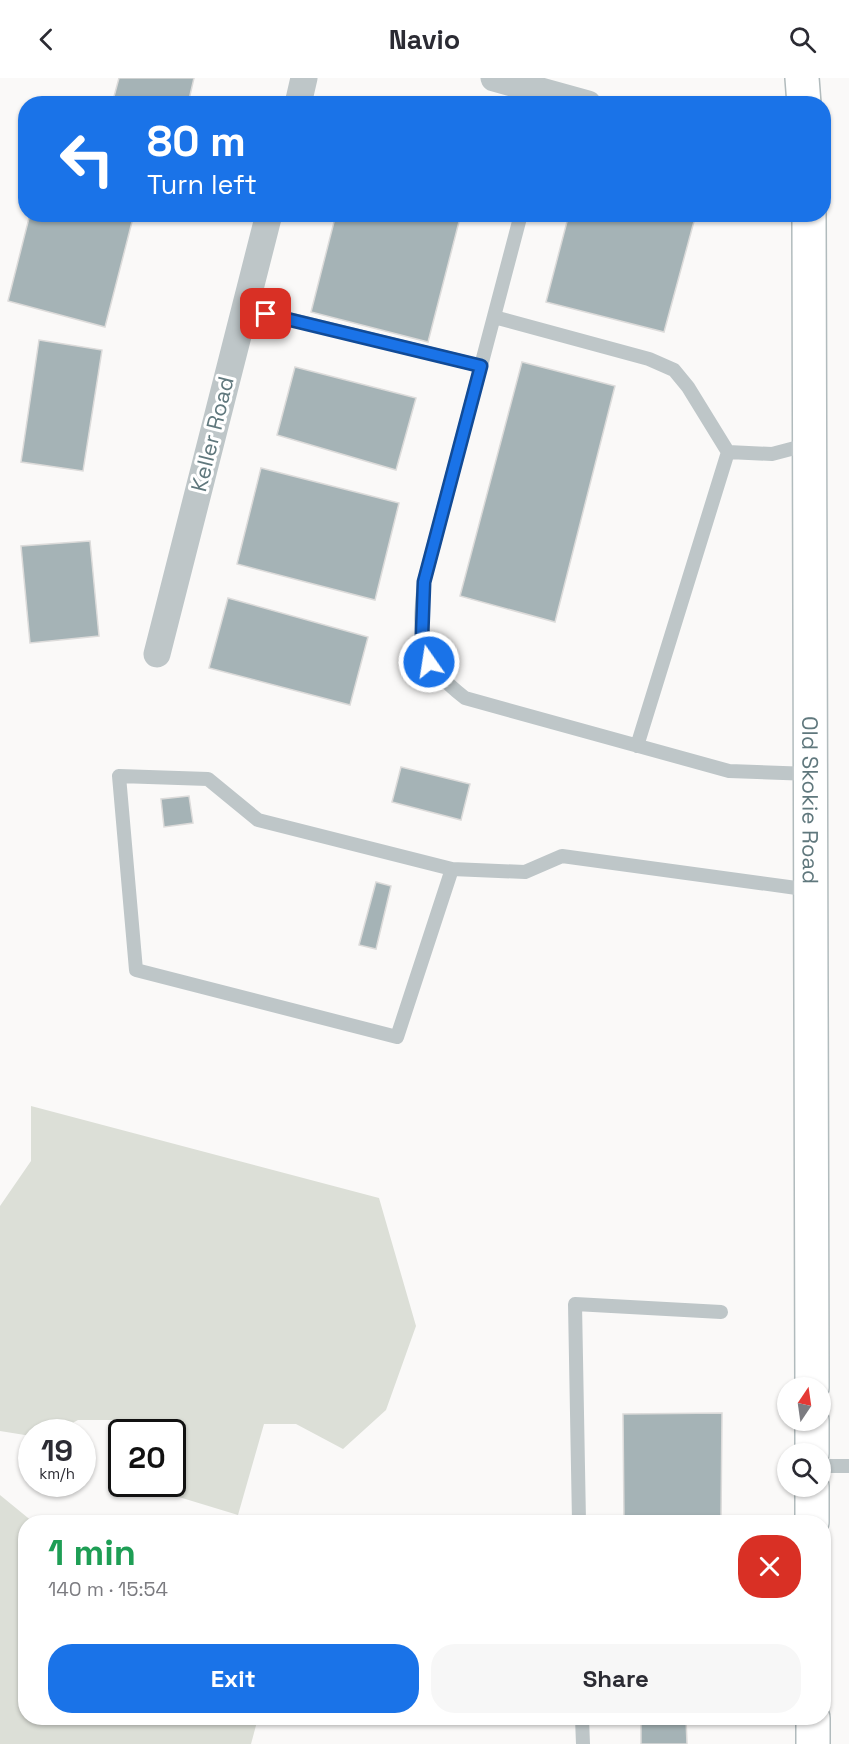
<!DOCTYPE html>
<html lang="en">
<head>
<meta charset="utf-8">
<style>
	body { margin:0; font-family:"Space Grotesk",sans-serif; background:#f7f7f7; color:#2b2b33; height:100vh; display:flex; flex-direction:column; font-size:22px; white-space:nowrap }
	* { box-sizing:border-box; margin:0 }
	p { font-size:20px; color:#7c7c81 }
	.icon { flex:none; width:33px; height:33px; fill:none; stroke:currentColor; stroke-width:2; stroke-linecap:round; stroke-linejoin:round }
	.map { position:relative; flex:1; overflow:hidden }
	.side { position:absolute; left:18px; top:1437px; width:813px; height:210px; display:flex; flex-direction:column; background:#fff; border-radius:24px; box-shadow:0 2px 4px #0004 }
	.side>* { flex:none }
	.guide { position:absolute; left:18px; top:18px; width:813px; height:126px; border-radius:24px; box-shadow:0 2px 4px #0004; background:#1a73e8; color:#fff; overflow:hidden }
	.needle { width:39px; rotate:13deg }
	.buttons { position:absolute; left:777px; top:1299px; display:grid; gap:12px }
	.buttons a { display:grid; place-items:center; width:54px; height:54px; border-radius:50%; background:#fff; box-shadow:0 2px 4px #0004; font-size:30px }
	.speed { position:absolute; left:18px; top:1341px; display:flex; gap:12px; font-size:30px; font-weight:700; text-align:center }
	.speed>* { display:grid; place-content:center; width:78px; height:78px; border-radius:50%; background:#fff; box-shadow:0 2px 4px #0004; line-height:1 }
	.speed small { font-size:15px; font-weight:400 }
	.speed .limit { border:3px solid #111; border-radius:9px; background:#fff; color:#111 }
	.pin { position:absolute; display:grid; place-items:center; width:51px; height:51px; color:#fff; margin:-26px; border-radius:12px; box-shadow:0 3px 9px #0006 }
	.me { position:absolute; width:66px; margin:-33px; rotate:347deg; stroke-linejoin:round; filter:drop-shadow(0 0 4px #0008) }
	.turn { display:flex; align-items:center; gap:21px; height:126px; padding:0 30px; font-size:27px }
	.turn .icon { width:78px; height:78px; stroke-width:2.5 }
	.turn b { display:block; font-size:42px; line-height:51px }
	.round { display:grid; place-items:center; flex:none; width:63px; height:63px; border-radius:24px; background:#f7f7f7 }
	.overview { display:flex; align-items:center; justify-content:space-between; height:102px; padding:0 30px }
	h1 { font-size:36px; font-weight:700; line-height:45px; color:#1e9e55 }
	.primary-button { display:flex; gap:12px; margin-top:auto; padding:12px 30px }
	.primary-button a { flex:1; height:69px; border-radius:24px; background:#1a73e8; color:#fff; font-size:24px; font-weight:700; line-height:69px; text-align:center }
	.primary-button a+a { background:#f7f7f7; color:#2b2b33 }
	header { display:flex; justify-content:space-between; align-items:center; height:78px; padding:0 30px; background:#fff; font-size:27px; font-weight:700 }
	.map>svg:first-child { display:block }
	.green { fill:#dcdfd7 }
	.building { fill:#a5b3b6; stroke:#dcdbda; stroke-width:1.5 }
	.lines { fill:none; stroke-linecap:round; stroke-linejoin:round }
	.secondary-casing { stroke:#b1bbbd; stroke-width:36 }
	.lane { stroke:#bec6c8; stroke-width:14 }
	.street { stroke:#bec6c8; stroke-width:27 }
	.secondary { stroke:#fff; stroke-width:33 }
	.route-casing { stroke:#114b97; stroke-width:15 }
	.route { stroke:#1a73e8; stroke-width:10 }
	.labels { text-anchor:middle; stroke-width:6; stroke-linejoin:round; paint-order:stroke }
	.street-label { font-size:22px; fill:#60787d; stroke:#fff }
</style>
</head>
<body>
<header><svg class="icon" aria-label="back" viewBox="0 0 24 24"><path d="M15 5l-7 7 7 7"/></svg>Navio<svg class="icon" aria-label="search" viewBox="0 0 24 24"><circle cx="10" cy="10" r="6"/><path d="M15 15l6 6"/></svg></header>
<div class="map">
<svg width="849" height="1666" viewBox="0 0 849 1666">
	<rect width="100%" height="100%" fill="#faf9f8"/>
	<path class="green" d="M31 1028 379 1120 416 1248 386 1332 343 1371 296 1346H264L238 1437 169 1416 164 1406H172V1354H130L114 1342H78L56 1354H32L31 1358 0 1353V1128L31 1083Z
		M0 1417 33 1444H26V1640H258L251 1666H0Z"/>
	<path class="building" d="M119 0H194L188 26H112Z
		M30 136H134L105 249 8 223Z
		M336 136H461L428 264 311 234Z
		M569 136H696L664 254 546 224Z
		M39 262 102 272 83 393 21 384Z
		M522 284 615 308 555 544 460 518Z
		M295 289 416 320 396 392 277 357Z
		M261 390 399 425 375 522 237 486Z
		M90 463 99 558 30 565 21 468Z
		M228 520 368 559 350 627 209 590Z
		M401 689 470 706 461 742 392 724Z
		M189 718 193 745 164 749 161 721Z
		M376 804 391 808 376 871 359 867Z
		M722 1335 721 1444H624L623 1336Z
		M641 1640H686L687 1666H641Z"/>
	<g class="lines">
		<defs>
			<g id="secondary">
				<path d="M802 0 804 26"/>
				<path id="s1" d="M809 136 812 1310"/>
				<path d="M812 1342V1376"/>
				<path d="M812 1408V1444"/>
				<path d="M813 1640V1666"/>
			</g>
		</defs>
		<use href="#secondary" class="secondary-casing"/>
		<path class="lane" d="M521 136 424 504C418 561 418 584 465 620L729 693 811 696
			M244 230 481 288
			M494 239 649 281 674 292 688 309 728 374
			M637 668 728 374 772 376 810 366
			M452 791 397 959 136 892 119 698 208 701 258 742 452 791 525 794 562 778 811 812
			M820 1388H849
			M579 1444 575 1226 721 1234
			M582 1640 583 1666"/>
		<path class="street" d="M494 0 588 26
			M298 26 304 0
			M157 576 269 136"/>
		<use href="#secondary" class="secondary"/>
	</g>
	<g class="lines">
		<defs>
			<path id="route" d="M266 236 481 288 424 504 422 558 429 584"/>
		</defs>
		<use href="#route" class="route-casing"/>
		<use href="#route" class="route"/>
	</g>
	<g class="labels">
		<g class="street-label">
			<text transform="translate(212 356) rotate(-76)" y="8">Keller Road</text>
			<text dy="8" stroke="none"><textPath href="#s1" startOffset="586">Old Skokie Road</textPath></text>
		</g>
	</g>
</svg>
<div class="buttons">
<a><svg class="needle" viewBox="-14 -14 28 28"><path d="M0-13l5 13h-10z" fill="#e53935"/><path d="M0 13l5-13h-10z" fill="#7c7c81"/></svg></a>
<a><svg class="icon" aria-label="search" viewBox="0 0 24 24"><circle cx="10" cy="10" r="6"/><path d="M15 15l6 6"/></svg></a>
</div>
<div class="speed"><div>19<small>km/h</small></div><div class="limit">20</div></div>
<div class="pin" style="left:266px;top:236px;background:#d93025"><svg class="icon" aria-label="arrive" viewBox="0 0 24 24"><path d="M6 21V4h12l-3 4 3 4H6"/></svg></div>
<svg class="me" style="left:429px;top:584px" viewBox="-20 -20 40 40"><circle r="17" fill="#1a73e8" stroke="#fff" stroke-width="3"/><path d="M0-11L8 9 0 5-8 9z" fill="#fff"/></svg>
<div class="guide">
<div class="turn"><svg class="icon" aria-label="left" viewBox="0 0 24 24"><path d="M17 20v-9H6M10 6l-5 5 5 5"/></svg><div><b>80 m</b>Turn left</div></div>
</div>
<section class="side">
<div class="overview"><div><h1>1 min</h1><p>140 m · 15:54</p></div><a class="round" style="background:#d93025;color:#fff"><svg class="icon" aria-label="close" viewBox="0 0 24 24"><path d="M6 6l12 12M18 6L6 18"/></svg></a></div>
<div class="primary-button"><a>Exit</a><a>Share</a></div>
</section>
</div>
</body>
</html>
